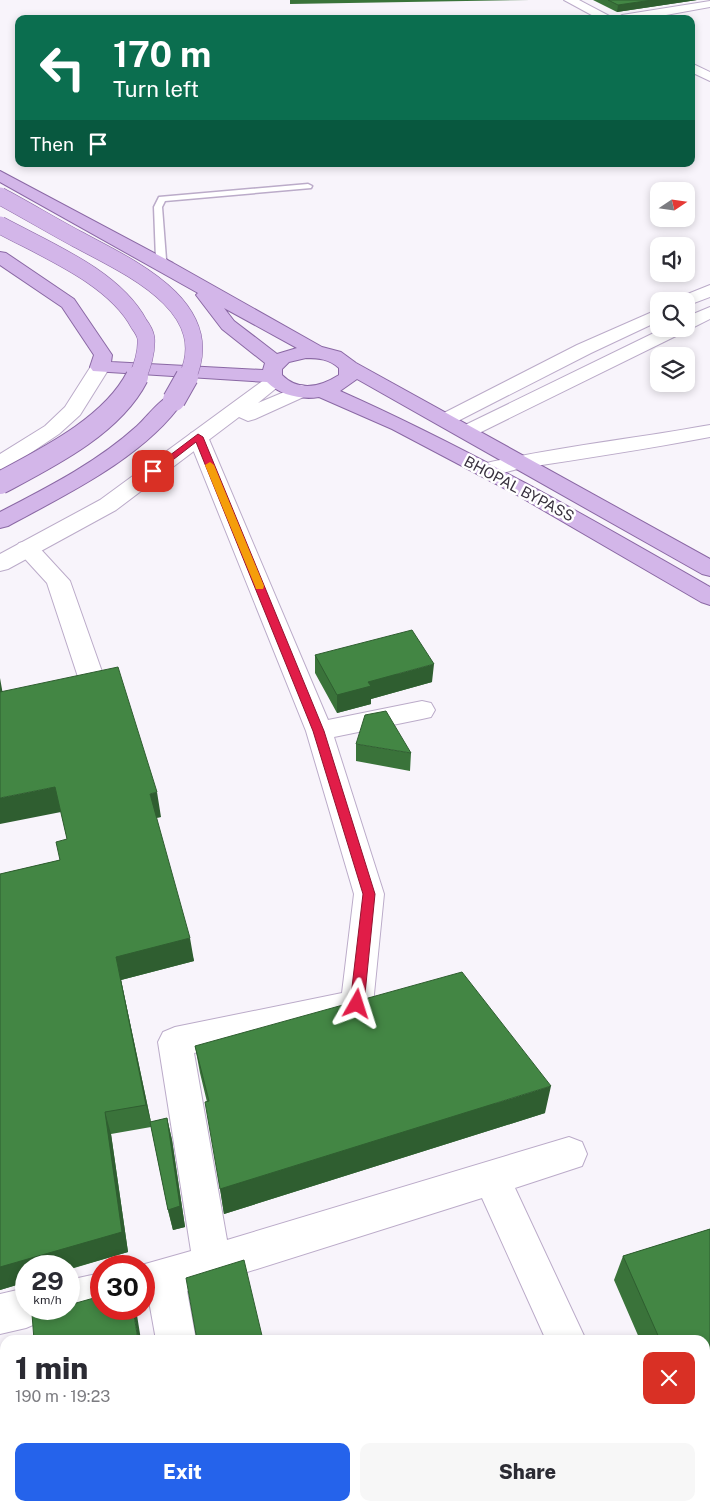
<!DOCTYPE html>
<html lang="en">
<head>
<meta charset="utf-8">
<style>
	body { margin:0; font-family:"Public Sans",sans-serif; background:#f7f7f7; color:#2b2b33; height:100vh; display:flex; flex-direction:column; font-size:19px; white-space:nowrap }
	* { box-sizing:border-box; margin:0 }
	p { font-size:16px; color:#7c7c81 }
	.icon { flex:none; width:28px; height:28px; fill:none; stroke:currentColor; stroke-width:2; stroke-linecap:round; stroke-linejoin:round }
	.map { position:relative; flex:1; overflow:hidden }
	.drawer { position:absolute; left:0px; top:1335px; width:710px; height:176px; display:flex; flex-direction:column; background:#fff; border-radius:15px 15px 0 0; box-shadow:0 2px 8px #0003 }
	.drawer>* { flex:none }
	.hud { position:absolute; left:15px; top:15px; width:680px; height:152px; border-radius:10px; box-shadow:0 2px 8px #0003; background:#0b6e4f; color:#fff; overflow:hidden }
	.needle { width:32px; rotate:77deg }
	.tools { position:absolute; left:650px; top:182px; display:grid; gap:10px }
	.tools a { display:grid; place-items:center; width:45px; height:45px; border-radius:10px; background:#fff; box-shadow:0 2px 8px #0003; font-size:25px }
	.speed { position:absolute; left:15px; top:1255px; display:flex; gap:10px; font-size:25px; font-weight:700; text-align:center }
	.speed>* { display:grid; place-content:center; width:65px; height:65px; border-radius:50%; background:#fff; box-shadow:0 2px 8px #0003; line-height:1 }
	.speed small { font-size:12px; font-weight:400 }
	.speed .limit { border:8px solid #d22; background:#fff; color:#111 }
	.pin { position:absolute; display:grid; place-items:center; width:42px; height:42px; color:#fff; margin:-21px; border-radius:10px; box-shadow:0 2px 8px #0006 }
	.me { position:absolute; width:55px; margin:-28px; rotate:6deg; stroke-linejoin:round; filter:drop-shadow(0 0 4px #0008) }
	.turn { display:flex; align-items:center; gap:18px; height:105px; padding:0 15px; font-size:22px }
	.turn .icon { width:65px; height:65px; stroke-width:2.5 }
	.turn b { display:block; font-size:35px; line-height:42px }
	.then { display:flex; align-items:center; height:48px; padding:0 15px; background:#0003; gap:10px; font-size:19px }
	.round { display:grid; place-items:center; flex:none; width:52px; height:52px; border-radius:10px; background:#f7f7f7 }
	.overview { display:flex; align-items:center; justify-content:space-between; height:85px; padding:0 15px }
	h1 { font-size:30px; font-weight:800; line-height:38px }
	.cta { display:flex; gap:10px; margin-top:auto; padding:10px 15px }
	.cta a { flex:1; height:58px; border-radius:10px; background:#2563eb; color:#fff; font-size:20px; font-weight:800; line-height:58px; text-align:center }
	.cta a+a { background:#f7f7f7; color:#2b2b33 }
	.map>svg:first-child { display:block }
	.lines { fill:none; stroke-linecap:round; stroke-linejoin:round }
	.lane-casing { stroke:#bbabc9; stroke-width:3 }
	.street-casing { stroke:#bbabc9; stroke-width:2 }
	.secondary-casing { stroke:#bbabc9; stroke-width:2 }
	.primary-casing { stroke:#8a68a4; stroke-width:2 }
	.lane { fill:#fff; fill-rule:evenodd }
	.street { fill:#fff; fill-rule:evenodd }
	.secondary { fill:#fff; fill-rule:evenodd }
	.primary { fill:#d3b6e9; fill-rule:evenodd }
	.primary-bridge-far1-casing { stroke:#8a68a4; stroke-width:18; stroke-linecap:butt }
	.primary-bridge-casing { stroke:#8a68a4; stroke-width:24; stroke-linecap:butt }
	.primary-bridge-far1 { stroke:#d3b6e9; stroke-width:17 }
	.primary-bridge { stroke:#d3b6e9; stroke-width:22 }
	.wall { fill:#3a733a }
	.shaded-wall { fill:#2f5e30 }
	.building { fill:#438644; stroke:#2f5e30 }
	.route { fill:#e11d48; stroke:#92132f }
	.slow { fill:#f59e0b }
	.labels { text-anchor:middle; stroke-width:5; stroke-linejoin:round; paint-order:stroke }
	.far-street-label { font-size:15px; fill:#39323f; stroke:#fff }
</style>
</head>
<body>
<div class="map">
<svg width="710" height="1511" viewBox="0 0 710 1511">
	<rect width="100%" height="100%" fill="#f8f4fb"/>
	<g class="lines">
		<defs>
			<path id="lane" d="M308 184 312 186 311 188 165 201 162 207 166 259 172 267 170 269H164L156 259 154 207 159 197Z"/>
			<path id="street" d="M564 0H579L615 19H599Z
				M710 1V7L644 19H616L622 15Z
				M691 63 710 72V81L691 72Z
				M710 285V297L686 306V301H677L680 297Z
				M710 307V319L692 328 685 329 682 333 473 436 466 438 459 436 456 432 459 428 662 329H686V317Z
				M659 309V321L591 353 452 424 445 426 438 424 435 420 438 416 577 345Z
				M710 425V437C648 449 586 458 523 468 509 470 493 478 478 475L475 470 478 465C554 447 633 439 710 425Z
				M198 431 205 433 208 437 328 720 422 701 431 703 435 710 431 717 422 719 334 737 384 894 373 1004 369 1014 357 1018 194 1053 227 1240 569 1137 582 1142 587 1154 582 1166 515 1188 586 1340H546L482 1198 187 1291 196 1340H156L149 1301 144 1302V1266H138L191 1251 158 1042 163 1032 175 1027 342 993 354 894 306 731 188 437 191 433Z
				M27 541 35 543 70 581 106 683 102 689 93 692 84 689 80 683 47 583 15 548 19 543Z
				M101 1273V1309H108L69 1319 55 1313 53 1309H69V1280Z
				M26 1288V1309H45L40 1322 26 1328 0 1334V1294Z
				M185 1506H229V1511H185Z
				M619 1506H663L665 1511H621Z"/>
			<path id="secondary" d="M100 361 107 363 110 367 80 415 59 434 8 468 0 469V454L45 426 65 407 93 363Z
				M275 375 282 377 285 381 258 403 301 385 308 387 311 391 308 395 255 419 248 421 239 417 116 510 8 569 0 571V554L100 500 268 377Z"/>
			<path id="primary" d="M0 171 173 263 322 347 341 352 356 363 710 559V576L702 574 357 379 340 391C468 448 588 517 710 587V605L701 602 517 495 392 429 319 397C301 400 280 395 267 382L93 371 90 367 94 355 62 307 0 265V252L6 253 74 299 112 355 111 362 263 370 265 363 222 329 196 295 198 293 0 182ZM224 308 297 348 277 354 234 321ZM306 358C319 358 329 359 339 368V375C320 387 299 392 282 375V369L289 362Z
				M174 394 181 396 184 400C145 457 67 494 8 526L0 528V512C48 487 96 463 137 426 148 416 160 398 174 394Z"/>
		</defs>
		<use href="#lane" class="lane-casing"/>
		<use href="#street" class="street-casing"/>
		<use href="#secondary" class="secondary-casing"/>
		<use href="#primary" class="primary-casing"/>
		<use href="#lane" class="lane"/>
		<use href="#street" class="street"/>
		<use href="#secondary" class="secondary"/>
		<use href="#primary" class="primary"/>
		<defs>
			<path id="primary-bridge-far1" d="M0 196C26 210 51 225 77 239 127 266 220 306 187 378
				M0 225C46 250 114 277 139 324 142 328 145 333 146 338 147 353 143 365 137 378"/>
			<path id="primary-bridge" d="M174 400 187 377
				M0 483C47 458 112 426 137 377"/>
		</defs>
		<use href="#primary-bridge-far1" class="primary-bridge-far1-casing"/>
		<use href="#primary-bridge" class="primary-bridge-casing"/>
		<use href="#primary-bridge-far1" class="primary-bridge-far1"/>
		<use href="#primary-bridge" class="primary-bridge"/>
	</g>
	<path class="wall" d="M290 0H530L290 4Z
		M593 0H697L617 12Z
		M315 655 432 682 371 699V704L337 713 315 673Z
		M2 692 161 817 156 818 194 961 121 980 151 1122 167 1118 172 1140 185 1227 173 1230 168 1210 151 1127 111 1134 128 1252 0 1290V874L60 860 67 839 61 812Z
		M356 744 411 753 410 771 356 761Z
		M195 1046 545 1113 224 1214 207 1102 200 1073Z
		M710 1229V1503L705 1492V1340H640L614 1280 623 1256Z"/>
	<path class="shaded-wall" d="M652 0H697L617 12 618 5Z
		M434 664 432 682 371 699V704L337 713V695L368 682Z
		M0 678 7 717 0 692Z
		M55 787 61 812 0 824V798Z
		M157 792 161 817 154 818 150 794Z
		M190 938 194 961 121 980 152 1127 146 1105 116 957Z
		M551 1086 545 1113 224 1214 220 1189Z
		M105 1112 111 1134 128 1252 69 1269V1266H26V1282L0 1290V1267Z
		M167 1118 172 1140 185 1227 173 1230 168 1210Z
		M133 1309H136L141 1340H138Z
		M88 1506H94V1511H88Z"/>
	<path class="building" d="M608 0H652L618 5Z
		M412 630 434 664 368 682 371 686 337 695 315 655Z
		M118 667 157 792 150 794 190 938 116 957 146 1105 105 1112 122 1232 0 1267V874L60 860 56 842 67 839 55 787 0 798V692Z
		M386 711 411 753 356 744 365 715Z
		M462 972 551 1086 220 1189 205 1102 209 1101 195 1046Z
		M167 1118 180 1206 168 1210 150 1122Z
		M710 1229V1453L705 1441V1340H660L623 1256Z
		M244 1260 263 1340H197L186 1278Z
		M101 1296V1309H133L138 1340H34L32 1314 54 1309H69V1305Z
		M5 1428V1506H88V1511H0V1430Z"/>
	<path class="route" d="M198 434 203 437 324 731 375 894 364 1004 362 1009 357 1010 352 1009 350 1004 363 894 313 731 196 442 156 473H150L149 471Z"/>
	<path class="slow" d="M210 462 214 465 264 586 263 589H256L255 586 205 465Z"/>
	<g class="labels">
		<g class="far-street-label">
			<text transform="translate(519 489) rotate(28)" y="5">BHOPAL BYPASS</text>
		</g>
	</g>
</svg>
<div class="tools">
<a><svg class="needle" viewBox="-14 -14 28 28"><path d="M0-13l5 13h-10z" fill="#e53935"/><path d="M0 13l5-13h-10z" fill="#7c7c81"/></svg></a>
<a><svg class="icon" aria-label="sound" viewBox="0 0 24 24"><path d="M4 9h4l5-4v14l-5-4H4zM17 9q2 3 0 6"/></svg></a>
<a><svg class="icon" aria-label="search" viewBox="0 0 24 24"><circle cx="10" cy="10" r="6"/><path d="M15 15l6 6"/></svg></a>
<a><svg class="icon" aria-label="layers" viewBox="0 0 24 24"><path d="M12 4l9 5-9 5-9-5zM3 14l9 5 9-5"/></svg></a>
</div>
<div class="speed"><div>29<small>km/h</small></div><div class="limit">30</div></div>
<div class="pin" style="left:153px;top:471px;background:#d93025"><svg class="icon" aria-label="arrive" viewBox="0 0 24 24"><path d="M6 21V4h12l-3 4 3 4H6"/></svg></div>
<svg class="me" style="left:357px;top:1004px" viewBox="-20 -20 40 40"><path d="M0-17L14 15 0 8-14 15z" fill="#e11d48" stroke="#fff" stroke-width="4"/></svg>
<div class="hud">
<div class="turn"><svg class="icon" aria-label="left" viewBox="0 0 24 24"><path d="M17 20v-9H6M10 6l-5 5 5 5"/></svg><div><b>170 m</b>Turn left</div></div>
<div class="then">Then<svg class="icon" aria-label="arrive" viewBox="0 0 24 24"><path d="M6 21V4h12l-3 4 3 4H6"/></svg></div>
</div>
<section class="drawer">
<div class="overview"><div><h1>1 min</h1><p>190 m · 19:23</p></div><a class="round" style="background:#d93025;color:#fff"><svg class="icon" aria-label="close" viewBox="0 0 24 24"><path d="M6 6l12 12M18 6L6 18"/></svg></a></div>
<div class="cta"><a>Exit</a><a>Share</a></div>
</section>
</div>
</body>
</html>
